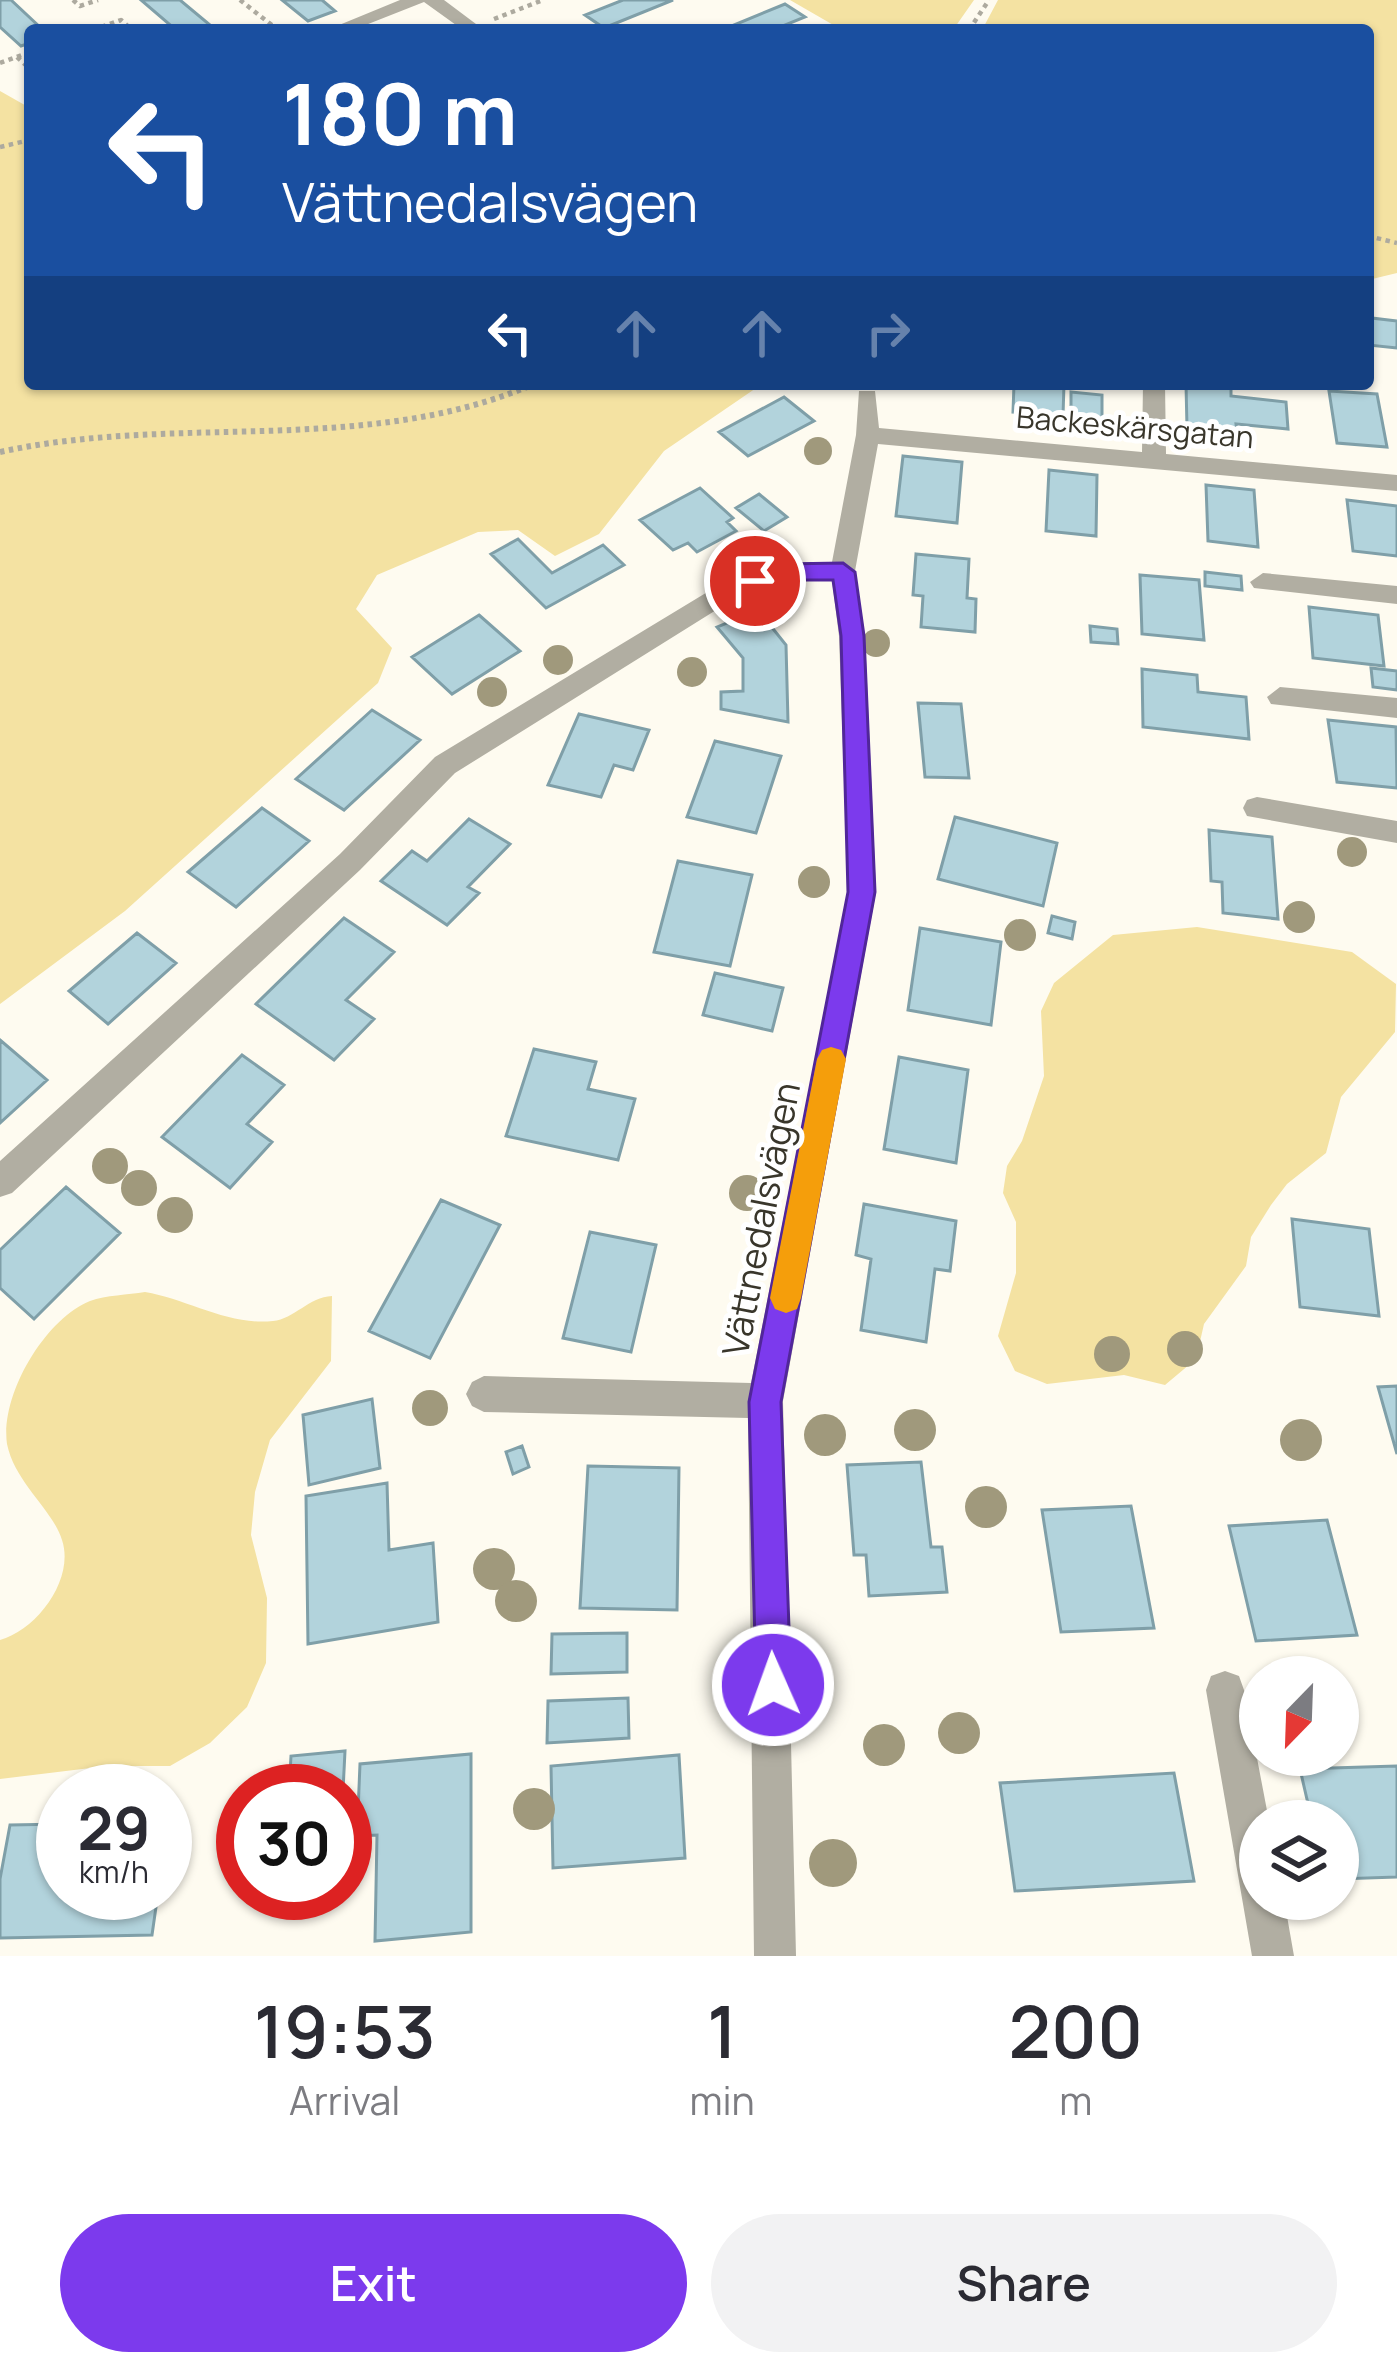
<!DOCTYPE html>
<html lang="en">
<head>
<meta charset="utf-8">
<style>
	body { margin:0; font-family:Manrope,sans-serif; background:#f2f2f3; color:#2b2b33; height:100vh; display:flex; flex-direction:column; font-size:45px; white-space:nowrap }
	* { box-sizing:border-box; margin:0 }
	p { font-size:39px; color:#7c7c81 }
	.icon { flex:none; width:66px; height:66px; fill:none; stroke:currentColor; stroke-width:2; stroke-linecap:round; stroke-linejoin:round }
	.map { position:relative; height:1956px; overflow:hidden }
	.details { display:flex; flex-direction:column; background:#fff; flex:1 }
	.details>* { flex:none }
	.hud { position:absolute; left:24px; top:24px; width:1350px; height:366px; border-radius:12px; box-shadow:0 3px 9px #0004; background:#1a4fa0; color:#fff; overflow:hidden }
	.needle { width:78px; rotate:203deg }
	.controls { position:absolute; left:1239px; top:1656px; display:grid; gap:24px }
	.controls a { display:grid; place-items:center; width:120px; height:120px; border-radius:50%; background:#fff; box-shadow:0 3px 9px #0004; font-size:60px }
	.speed { position:absolute; left:36px; top:1764px; display:flex; gap:24px; font-size:60px; font-weight:700; text-align:center }
	.speed>* { display:grid; place-content:center; width:156px; height:156px; border-radius:50%; background:#fff; box-shadow:0 3px 9px #0004; line-height:1 }
	.speed small { font-size:30px; font-weight:400 }
	.speed .limit { border:18px solid #d22; background:#fff; color:#111 }
	.pin { position:absolute; display:grid; place-items:center; width:102px; height:102px; color:#fff; margin:-51px; border:6px solid #fff; border-radius:50%; box-shadow:0 3px 12px #0007 }
	.me { position:absolute; width:132px; margin:-66px; rotate:358deg; stroke-linejoin:round; filter:drop-shadow(0 0 9px #0008) }
	.turn { display:flex; align-items:center; gap:42px; height:252px; padding:0 60px; font-size:54px }
	.turn .icon { width:156px; height:156px; stroke-width:2.5 }
	.turn b { display:block; font-size:84px; line-height:102px }
	.lanes { display:flex; align-items:center; height:114px; padding:0 60px; background:#0003; justify-content:center; gap:60px; direction:ltr }
	.lanes .off { opacity:.35 }
	.eta { display:flex; justify-content:space-evenly; align-items:center; height:204px; text-align:center }
	.eta b { font-size:72px; font-weight:600; line-height:84px }
	.action { display:flex; gap:24px; margin-top:auto; padding:24px 60px }
	.action a { flex:1; height:138px; border-radius:72px; background:#7c3aed; color:#fff; font-size:48px; font-weight:600; line-height:138px; text-align:center }
	.action a+a { background:#f2f2f3; color:#2b2b33 }
	.map>svg:first-child { display:block }
	.green { fill:#f4e2a2 }
	.building { fill:#b2d3dc; stroke:#7f9fa8; stroke-width:3 }
	.lines { fill:none; stroke-linecap:round; stroke-linejoin:round }
	.path-far1 { stroke:#adaa9f; stroke-width:4.5; stroke-dasharray:4.5 4.5; stroke-linecap:butt }
	.path { stroke:#adaa9f; stroke-width:6; stroke-dasharray:4.5 4.5; stroke-linecap:butt }
	.minor { fill:#b1aea2; fill-rule:evenodd }
	.tree { fill:#a0997c }
	.route { fill:#7c3aed; stroke:#51269a; stroke-width:3 }
	.slow { fill:#f59e0b }
	.labels { text-anchor:middle; stroke-width:10; stroke-linejoin:round; paint-order:stroke }
	.far-street-label { font-size:30px; fill:#39362b; stroke:#fff }
	.street-label { font-size:36px; fill:#39362b; stroke:#fff }
</style>
</head>
<body>
<div class="map">
<svg width="1397" height="1956" viewBox="0 0 1397 1956">
	<rect width="100%" height="100%" fill="#fefbf0"/>
	<path class="green" d="M790 0H974L953 30H842Z
		M998 0H1397V273L1368 280V30H982Z
		M0 91 30 108V384H762L664 451 599 534 555 556 518 530 478 532 377 575 356 609 392 648 378 683 125 911 0 1004Z
		M1197 927 1352 952 1396 984 1395 1032 1341 1097 1326 1153 1287 1184 1271 1205 1251 1237 1246 1266 1204 1324 1196 1359 1165 1385 1124 1375 1047 1384 1015 1371 998 1336 1016 1273V1222L1003 1193 1007 1166 1022 1141 1044 1076 1041 1011 1054 983 1113 935Z
		M145 1292C187 1299 229 1326 273 1321 294 1319 309 1297 332 1296L331 1361 270 1440 255 1492 251 1535 267 1598 266 1663 247 1707 210 1743 170 1766H107L0 1779V1640C37 1630 75 1579 62 1540 53 1510 15 1483 7 1444 0 1395 45 1319 90 1301 106 1295 128 1295 145 1292Z"/>
	<path class="building" d="M0 0H11L43 30H30V43L21 46 0 27Z
		M141 0H180L216 30H176Z
		M282 0H322L335 11 308 21Z
		M623 0H673L604 28 585 15Z
		M785 4 805 17 773 30H722Z
		M1368 306 1372 318 1397 321V348L1368 345Z
		M1014 384H1064L1063 416 1013 412Z
		M1186 384H1231V396L1286 402 1288 429 1236 424 1237 433 1187 428Z
		M1329 391 1377 394 1387 447 1337 443Z
		M1071 392 1102 395V418L1071 415Z
		M784 397 814 421 748 456 719 432Z
		M903 456 962 462 957 523 896 516Z
		M1049 470 1097 475 1096 536 1046 531Z
		M1206 485 1254 490 1258 547 1208 541Z
		M700 488 733 518 727 522 736 531 697 552 688 543 673 550 640 520Z
		M759 494 787 517 764 531 736 508Z
		M1347 500 1397 506V556L1353 551Z
		M518 539 552 573 603 545 624 565 546 608 491 554Z
		M916 554 969 559 967 598 976 599 975 632 921 627 923 596 913 595Z
		M1205 572 1241 576 1242 590 1205 586Z
		M1140 575 1199 580 1204 640 1142 634Z
		M1309 607 1378 615 1384 666 1313 658Z
		M758 610 786 645 788 722 721 709V692L743 691V658L717 627Z
		M479 615 520 651 452 694 412 657Z
		M1090 626 1117 629 1118 644 1091 642Z
		M1371 668 1397 671V690L1373 687Z
		M1142 669 1197 675 1198 692 1246 697 1249 739 1143 727Z
		M918 703 961 704 969 778 925 777Z
		M372 710 420 740 344 810 296 779Z
		M579 714 649 730 633 770 614 765 601 797 548 785Z
		M1328 720 1396 727 1397 788 1337 782Z
		M715 741 781 756 756 833 687 817Z
		M262 808 309 841 236 907 188 872Z
		M955 817 1057 843 1043 906 938 879Z
		M469 819 510 844 468 887 479 893 447 925 381 881 412 851 427 861Z
		M1209 830 1272 837 1278 919 1223 913 1222 882 1211 881Z
		M678 861 752 875 730 966 654 952Z
		M1052 916 1075 922 1072 939 1048 933Z
		M344 918 394 952 346 1000 374 1019 334 1060 256 1004Z
		M920 928 1001 942 991 1025 908 1010Z
		M137 933 176 963 108 1024 69 991Z
		M715 973 783 988 772 1031 703 1015Z
		M0 1040 47 1080 0 1123Z
		M534 1049 596 1062 588 1089 635 1099 618 1160 506 1136Z
		M242 1055 284 1085 247 1124 272 1142 230 1188 162 1137Z
		M899 1057 968 1070 956 1163 884 1149Z
		M66 1187 120 1233 34 1319 0 1288V1250Z
		M441 1200 500 1225 430 1358 369 1331Z
		M864 1204 956 1221 950 1271 935 1269 926 1342 861 1330 871 1259 856 1255Z
		M1292 1219 1369 1229 1379 1316 1300 1307Z
		M590 1232 656 1245 631 1352 563 1338Z
		M1397 1386V1454L1378 1387Z
		M372 1399 380 1468 309 1485 303 1415Z
		M522 1446 529 1467 513 1474 506 1452Z
		M921 1462 931 1547H942L947 1592 869 1596 866 1555H854L847 1465Z
		M588 1466 679 1468 677 1610 580 1608Z
		M387 1483 389 1550 433 1543 438 1622 308 1644 306 1496Z
		M1131 1506 1154 1628 1061 1632 1042 1510Z
		M1327 1520 1357 1635 1256 1641 1229 1526Z
		M627 1633V1672L551 1674 552 1634Z
		M628 1698 629 1738 547 1743 548 1701Z
		M345 1751 343 1791H289L291 1756Z
		M471 1754V1932L375 1941 377 1835 357 1836 360 1764Z
		M679 1755 685 1858 553 1868 551 1766Z
		M1397 1766V1877L1338 1879V1821H1312L1300 1769Z
		M1174 1773 1194 1881 1015 1891 1000 1783Z
		M63 1824V1893H158L152 1935 0 1938V1879L10 1825Z"/>
	<g class="lines">
		<path class="path-far1" d="M73 0 80 6 98 0
			M240 0 278 30
			M494 19 543 0
			M93 30 121 20 132 30
			M969 30 989 0
			M17 57 30 69
			M0 63 30 52
			M0 147 30 140
			M1368 236 1397 243"/>
		<path class="path" d="M0 452C178 413 364 457 534 384"/>
		<path class="minor" d="M400 0H444L484 30H463L424 2 353 30H327Z
			M1143 384H1165L1166 454 1397 475V491L878 444 855 571 865 636 876 892 783 1401 796 1956H754L748 1418 484 1412 472 1406 466 1394 472 1382 484 1376 751 1383 848 892 839 636 832 580 783 581 737 597 455 773 360 870 12 1193 0 1197V1161L340 854 435 757 719 585 782 563 832 562 856 435 859 391H875L879 428 1142 452Z
			M1263 573 1397 586V604L1254 588 1250 582Z
			M1280 687 1397 698V718L1271 704 1267 697Z
			M1257 797 1397 821V843L1247 816 1243 808 1247 800Z
			M1225 1671 1239 1676 1244 1690 1269 1821H1260V1899H1284L1294 1956H1252L1206 1690 1211 1676Z"/>
	</g>
	<g class="tree">
		<circle cx="818" cy="451" r="14"/>
		<circle cx="876" cy="643" r="14"/>
		<circle cx="558" cy="660" r="15"/>
		<circle cx="692" cy="672" r="15"/>
		<circle cx="492" cy="692" r="15"/>
		<circle cx="1352" cy="852" r="15"/>
		<circle cx="814" cy="882" r="16"/>
		<circle cx="1299" cy="917" r="16"/>
		<circle cx="1020" cy="935" r="16"/>
		<circle cx="110" cy="1166" r="18"/>
		<circle cx="139" cy="1188" r="18"/>
		<circle cx="747" cy="1193" r="18"/>
		<circle cx="175" cy="1215" r="18"/>
		<circle cx="1185" cy="1349" r="18"/>
		<circle cx="1112" cy="1354" r="18"/>
		<circle cx="430" cy="1408" r="18"/>
		<circle cx="915" cy="1430" r="21"/>
		<circle cx="825" cy="1435" r="21"/>
		<circle cx="1301" cy="1440" r="21"/>
		<circle cx="986" cy="1507" r="21"/>
		<circle cx="494" cy="1569" r="21"/>
		<circle cx="516" cy="1601" r="21"/>
		<circle cx="959" cy="1733" r="21"/>
		<circle cx="884" cy="1745" r="21"/>
		<circle cx="534" cy="1809" r="21"/>
		<circle cx="833" cy="1863" r="24"/>
	</g>
	<path class="route" d="M843 563 855 572 864 636 875 892 781 1402 791 1685 786 1698 773 1703 761 1698 756 1685 749 1402 848 892 841 636 833 580H783L755 590 744 581 747 576 782 564Z"/>
	<path class="slow" d="M831 1047 841 1050 846 1059 801 1298 797 1309 786 1313 775 1309 770 1298 817 1059 822 1050Z"/>
	<g class="labels">
		<g class="far-street-label">
			<text transform="translate(1135 428) rotate(5)" y="10">Backeskärsgatan</text>
		</g>
		<g class="street-label">
			<text transform="translate(761 1219) rotate(-79)" y="13">Vättnedalsvägen</text>
		</g>
	</g>
</svg>
<div class="controls">
<a><svg class="needle" viewBox="-14 -14 28 28"><path d="M0-13l5 13h-10z" fill="#e53935"/><path d="M0 13l5-13h-10z" fill="#7c7c81"/></svg></a>
<a><svg class="icon" aria-label="layers" viewBox="0 0 24 24"><path d="M12 4l9 5-9 5-9-5zM3 14l9 5 9-5"/></svg></a>
</div>
<div class="speed"><div>29<small>km/h</small></div><div class="limit">30</div></div>
<div class="pin" style="left:755px;top:581px;background:#d93025"><svg class="icon" aria-label="arrive" viewBox="0 0 24 24"><path d="M6 21V4h12l-3 4 3 4H6"/></svg></div>
<svg class="me" style="left:773px;top:1685px" viewBox="-20 -20 40 40"><circle r="17" fill="#7c3aed" stroke="#fff" stroke-width="3"/><path d="M0-11L8 9 0 5-8 9z" fill="#fff"/></svg>
<div class="hud">
<div class="turn"><svg class="icon" aria-label="left" viewBox="0 0 24 24"><path d="M17 20v-9H6M10 6l-5 5 5 5"/></svg><div><b>180 m</b>Vättnedalsvägen</div></div>
<div class="lanes"><svg class="icon" aria-label="left" viewBox="0 0 24 24"><path d="M17 20v-9H6M10 6l-5 5 5 5"/></svg><svg class="icon off" aria-label="ahead" viewBox="0 0 24 24"><path d="M12 20V5M6 11l6-6 6 6"/></svg><svg class="icon off" aria-label="ahead" viewBox="0 0 24 24"><path d="M12 20V5M6 11l6-6 6 6"/></svg><svg class="icon off" aria-label="right" viewBox="0 0 24 24"><path d="M7 20v-9h11M14 6l5 5-5 5"/></svg></div>
</div>
</div>
<section class="details">
<div class="eta">
<div><b>19:53</b><p>Arrival</p></div>
<div><b>1</b><p>min</p></div>
<div><b>200</b><p>m</p></div>
</div>
<div class="action"><a>Exit</a><a>Share</a></div>
</section>
</body>
</html>
